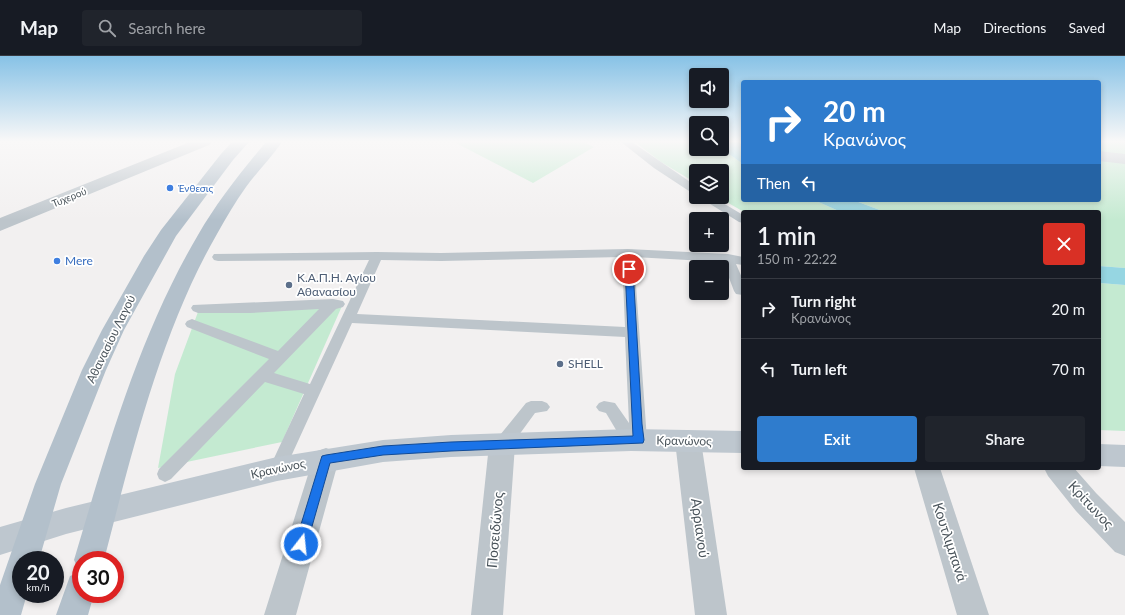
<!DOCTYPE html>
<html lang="en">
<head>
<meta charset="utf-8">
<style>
	body { margin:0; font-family:Lato,sans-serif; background:#20242c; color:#f1f3f6; height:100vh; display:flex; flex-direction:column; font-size:15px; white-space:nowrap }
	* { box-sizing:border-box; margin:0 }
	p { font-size:13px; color:#9ea1a6 }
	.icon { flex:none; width:22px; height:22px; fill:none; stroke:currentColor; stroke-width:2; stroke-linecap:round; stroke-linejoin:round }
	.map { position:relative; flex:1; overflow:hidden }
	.panel { position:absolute; left:741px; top:154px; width:360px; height:260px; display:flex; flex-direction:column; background:#171b24; border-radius:4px; box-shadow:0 2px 6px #0003 }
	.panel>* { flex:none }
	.hud { position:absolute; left:741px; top:24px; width:360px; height:122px; border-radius:4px; box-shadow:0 2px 6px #0003; background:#2f7ccd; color:#fff; overflow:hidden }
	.controls { position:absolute; left:689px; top:12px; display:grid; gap:8px }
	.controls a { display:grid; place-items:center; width:40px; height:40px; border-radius:4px; background:#171b24; box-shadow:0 2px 6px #0003; font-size:20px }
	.speed { position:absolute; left:12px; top:495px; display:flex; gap:8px; font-size:20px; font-weight:700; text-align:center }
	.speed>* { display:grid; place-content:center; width:52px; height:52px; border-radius:50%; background:#171b24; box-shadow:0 2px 6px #0003; line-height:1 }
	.speed small { font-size:10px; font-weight:400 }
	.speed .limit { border:6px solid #d22; background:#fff; color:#111 }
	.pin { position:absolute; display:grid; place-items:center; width:34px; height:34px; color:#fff; margin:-17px; border:2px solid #fff; border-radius:50%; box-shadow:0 1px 4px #0007 }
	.me { position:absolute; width:44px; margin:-22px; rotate:16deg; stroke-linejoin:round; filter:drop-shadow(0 0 3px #0008) }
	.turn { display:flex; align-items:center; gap:14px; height:84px; padding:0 16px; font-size:18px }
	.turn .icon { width:52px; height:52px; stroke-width:2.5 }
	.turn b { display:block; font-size:28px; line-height:34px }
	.then { display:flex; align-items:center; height:38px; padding:0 16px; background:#0003; gap:8px; font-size:15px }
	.round { display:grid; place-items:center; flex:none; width:42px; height:42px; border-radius:4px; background:#20242c }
	.head { display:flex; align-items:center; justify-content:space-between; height:68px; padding:0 16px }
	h1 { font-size:24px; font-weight:600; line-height:30px }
	.action { display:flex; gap:8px; margin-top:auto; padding:8px 16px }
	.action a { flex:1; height:46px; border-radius:4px; background:#2f7ccd; color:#fff; font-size:16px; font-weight:600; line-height:46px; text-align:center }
	.action a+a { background:#20242c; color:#f1f3f6 }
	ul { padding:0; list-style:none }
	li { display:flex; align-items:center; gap:12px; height:60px; padding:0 16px; border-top:1px solid #363941 }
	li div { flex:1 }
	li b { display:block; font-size:15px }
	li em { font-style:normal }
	header { display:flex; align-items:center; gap:24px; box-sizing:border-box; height:56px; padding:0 20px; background:#171b24; border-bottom:1px solid #363941 }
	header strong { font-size:19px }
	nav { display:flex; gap:22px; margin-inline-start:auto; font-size:14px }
	.search { width:280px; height:36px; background:#20242c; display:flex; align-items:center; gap:10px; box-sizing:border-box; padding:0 14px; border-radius:4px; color:#9ea1a6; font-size:15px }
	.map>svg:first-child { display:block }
	.green { fill:#c4ead1 }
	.water { fill:#96d6e2 }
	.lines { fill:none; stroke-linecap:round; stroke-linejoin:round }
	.lane { fill:#bdc5cb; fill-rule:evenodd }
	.street { fill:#bdc5cb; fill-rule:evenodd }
	.secondary { fill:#bec7cf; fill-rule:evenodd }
	.primary { fill:#b3c0cb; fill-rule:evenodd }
	.route { fill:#1a73e8; stroke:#114b97 }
	.shop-dot { fill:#3f7fe0; stroke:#fff; stroke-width:1.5 }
	.service-dot { fill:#5c6f8a; stroke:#fff; stroke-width:1.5 }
	.labels { text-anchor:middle; stroke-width:3.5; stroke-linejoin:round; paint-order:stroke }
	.far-shop-label { font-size:10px; fill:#366cbe; stroke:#fff; text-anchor:start }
	.far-street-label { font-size:10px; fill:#4a545b; stroke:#fff }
	.shop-label { font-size:12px; fill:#366cbe; stroke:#fff; text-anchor:start }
	.service-label { font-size:12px; fill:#4e5e75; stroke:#fff; text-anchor:start }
	.street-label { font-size:12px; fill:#4a545b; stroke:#fff }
	.near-street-label { font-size:14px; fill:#4a545b; stroke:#fff }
</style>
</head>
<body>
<header>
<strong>Map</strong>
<div class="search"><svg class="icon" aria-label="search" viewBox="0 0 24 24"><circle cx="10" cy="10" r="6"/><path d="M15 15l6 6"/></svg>Search here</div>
<nav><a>Map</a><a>Directions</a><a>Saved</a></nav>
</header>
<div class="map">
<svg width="1125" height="559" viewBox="0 0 1125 559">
	<rect width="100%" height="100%" fill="#f2f0f0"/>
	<path class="green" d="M454 86H583L594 91 533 127Z
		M635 86H696V93H722L743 108V144H814L841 156H744L718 141H722V115H696V127L661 106Z
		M1099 86H1125V101L1099 97Z
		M1099 103 1125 106V212L1099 210V156H885L853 144H1099Z
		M1099 227 1125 229V375L1099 374Z
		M342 250 282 386 158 412 175 318 198 256Z"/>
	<path class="water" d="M722 86H738L743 89V108L722 93Z
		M814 144H853L885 156H841Z
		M1099 210 1125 212V229L1099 227Z"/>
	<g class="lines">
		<path class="lane" d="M621 86H632L696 130V138L692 137 654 112Z
			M699 141H713L743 159V167L739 166Z
			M628 193 728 198 743 201V209L736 208 743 224V239L736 238 734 235 723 206 634 201 647 384 645 389 639 391 625 389 606 357 599 355 596 351 599 347 604 345 615 347 629 367 625 281 352 267 283 418 277 420 271 418 269 413 304 338 265 326 171 423 165 426 159 423 157 418 159 413 269 303 187 271 185 268 187 265 192 263 197 265 278 295 319 253 250 257H198L193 255 191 252 193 249 333 243 343 245 345 248 343 251 336 253 274 317 310 328 369 204 218 205 214 204 212 201 214 198 377 196 441 197ZM622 201 625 271 357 258 381 204 441 205Z
			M531 345H542L547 347 550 351 547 355 535 357 508 394 502 396 496 394 494 389 496 384 526 347Z"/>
		<path class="street" d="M190 86H212L209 89 0 175V162Z
			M1099 95 1125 98V108L1099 105Z
			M688 374 697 377 701 385 727 559H695L675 385 679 377Z
			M502 378 511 381 515 389 503 559H471L489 389 493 381Z
			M326 392 335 395 339 403 296 559H264L313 403 317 395Z
			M914 412H940L989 559H957Z
			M1044 412H1074L1096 437 1125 466V500L1115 496 1076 455 1048 420Z"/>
		<path class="secondary" d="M631 373 743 375V397L631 395 451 401 383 406 277 425 66 478 0 499V471L66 452 277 401 383 384 451 379Z
			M1099 388 1125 389V411L1099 410Z"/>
		<path class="primary" d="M232 86H249L233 104 176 180 124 274 106 314 61 428 39 504H21V538H27L21 559H0V529L35 428 82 314 102 274 144 200 161 174 221 98Z
			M266 86H282C271 102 257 116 246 131 235 146 226 162 217 178 161 275 132 396 104 504H81V515L79 514 74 504C107 393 139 279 198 179 217 146 241 116 266 86Z
			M81 516V538H94L88 559H56L70 520Z"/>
	</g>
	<linearGradient id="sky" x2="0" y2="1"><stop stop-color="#87c2e6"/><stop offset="0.52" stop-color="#f9f8f8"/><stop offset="1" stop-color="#f9f8f8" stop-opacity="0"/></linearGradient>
	<rect width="1125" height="164" fill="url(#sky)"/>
	<path class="route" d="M629 210 633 213 642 368 644 384 643 387 451 395 383 399 330 407 307 488 305 492 301 494 297 492 295 488 321 403 322 400 326 399 383 390 451 386 633 380 625 213Z"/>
	<g class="shop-dot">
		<circle cx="170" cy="132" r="4"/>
		<circle cx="57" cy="205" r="4"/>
	</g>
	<g class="service-dot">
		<circle cx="289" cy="229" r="4"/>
		<circle cx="560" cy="308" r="4"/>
	</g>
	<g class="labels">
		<g class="far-shop-label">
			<text x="178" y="136">Ένθεσις</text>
		</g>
		<g class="far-street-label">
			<text transform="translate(69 141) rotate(-22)" y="4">Τυχερού</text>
		</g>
		<g class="shop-label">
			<text x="65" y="209">Mere</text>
		</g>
		<g class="service-label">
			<text x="297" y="226">Κ.Α.Π.Η. Αγίου<tspan x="297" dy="14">Αθανασίου</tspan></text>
			<text x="568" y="312">SHELL</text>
		</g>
		<g class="street-label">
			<text transform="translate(111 283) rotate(-64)" y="4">Αθανασίου Λαγού</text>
			<text transform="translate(684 385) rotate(1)" y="4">Κρανώνος</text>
			<text transform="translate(278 413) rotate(-12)" y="4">Κρανώνος</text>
		</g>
		<g class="near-street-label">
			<text transform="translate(1091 449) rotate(47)" y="5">Κρίτωνος</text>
			<text transform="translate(700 472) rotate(82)" y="5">Αρριανού</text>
			<text transform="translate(495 474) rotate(-85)" y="5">Ποσειδώνος</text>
			<text transform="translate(950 486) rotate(72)" y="5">Κουτλιμπανά</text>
		</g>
	</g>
</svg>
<div class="controls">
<a><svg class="icon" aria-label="sound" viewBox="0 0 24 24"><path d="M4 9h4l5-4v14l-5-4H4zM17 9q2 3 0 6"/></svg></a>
<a><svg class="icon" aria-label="search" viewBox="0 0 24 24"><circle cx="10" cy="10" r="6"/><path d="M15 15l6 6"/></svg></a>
<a><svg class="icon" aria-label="layers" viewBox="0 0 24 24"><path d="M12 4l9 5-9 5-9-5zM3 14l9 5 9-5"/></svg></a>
<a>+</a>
<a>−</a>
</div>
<div class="speed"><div>20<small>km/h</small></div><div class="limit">30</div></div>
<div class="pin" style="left:629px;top:213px;background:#d93025"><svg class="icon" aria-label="arrive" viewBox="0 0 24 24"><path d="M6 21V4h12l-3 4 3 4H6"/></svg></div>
<svg class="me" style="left:301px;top:488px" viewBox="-20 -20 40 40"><circle r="17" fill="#1a73e8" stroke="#fff" stroke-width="3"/><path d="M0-11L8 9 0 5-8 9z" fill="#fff"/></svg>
<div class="hud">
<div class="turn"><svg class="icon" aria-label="right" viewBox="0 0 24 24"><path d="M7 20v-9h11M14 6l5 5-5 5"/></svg><div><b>20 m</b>Κρανώνος</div></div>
<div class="then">Then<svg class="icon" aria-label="left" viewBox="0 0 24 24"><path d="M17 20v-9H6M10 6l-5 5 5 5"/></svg></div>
</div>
<section class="panel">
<div class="head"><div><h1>1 min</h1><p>150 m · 22:22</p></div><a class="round" style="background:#d93025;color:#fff"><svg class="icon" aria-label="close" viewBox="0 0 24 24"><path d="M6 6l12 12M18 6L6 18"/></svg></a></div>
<ul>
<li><svg class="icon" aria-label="right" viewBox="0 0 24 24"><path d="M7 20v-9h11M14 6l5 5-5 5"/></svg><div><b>Turn right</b><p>Κρανώνος</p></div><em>20 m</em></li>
<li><svg class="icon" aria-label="left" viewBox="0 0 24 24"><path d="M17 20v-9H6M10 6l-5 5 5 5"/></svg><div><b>Turn left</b></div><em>70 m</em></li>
</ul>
<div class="action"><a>Exit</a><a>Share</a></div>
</section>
</div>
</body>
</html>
